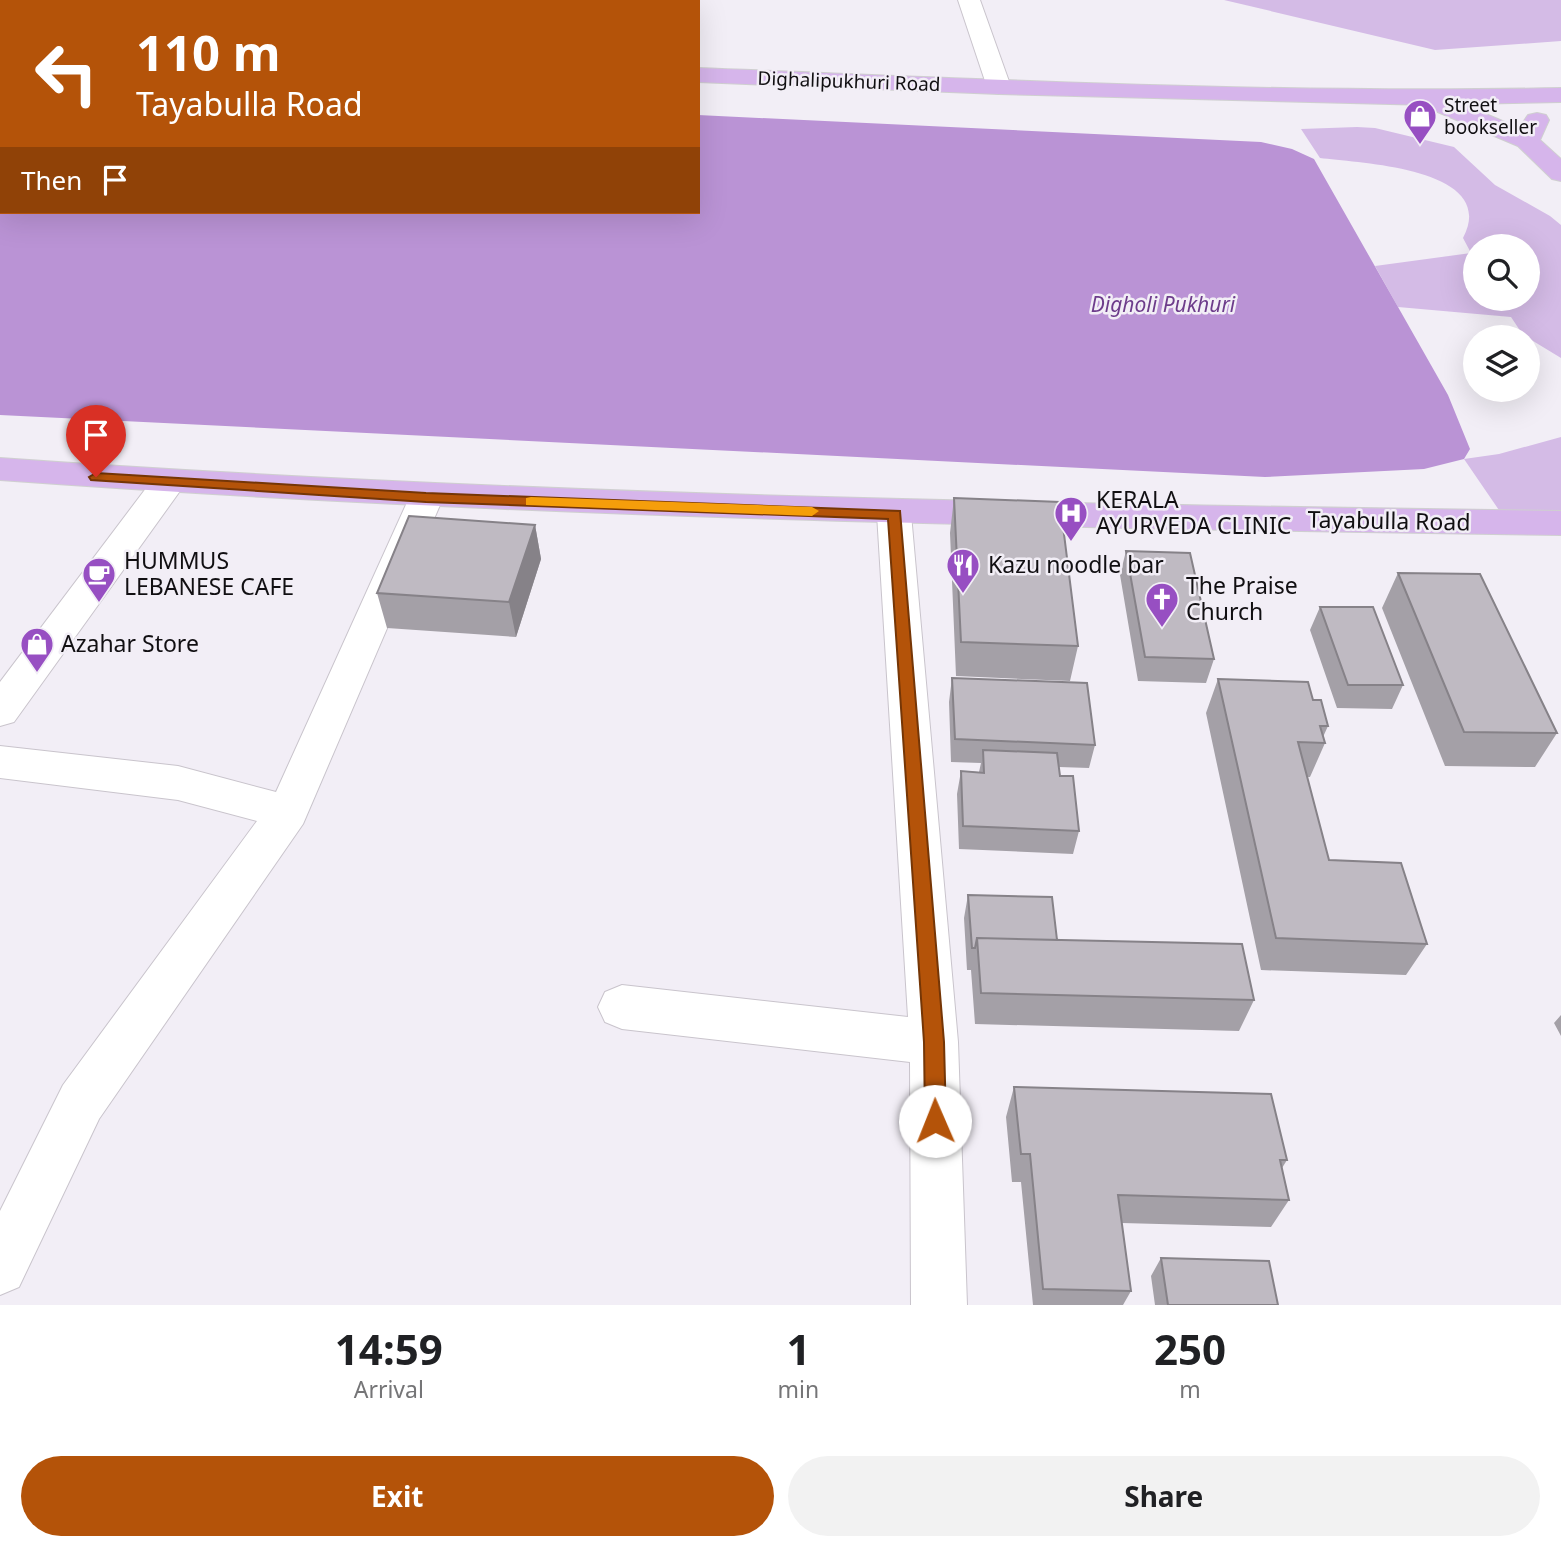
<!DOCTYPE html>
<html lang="en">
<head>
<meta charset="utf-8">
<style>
	body { margin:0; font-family:"Noto Sans",sans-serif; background:#f2f2f2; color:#202124; height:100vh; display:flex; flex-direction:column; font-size:26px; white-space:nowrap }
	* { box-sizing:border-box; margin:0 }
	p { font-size:23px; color:#757577 }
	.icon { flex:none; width:38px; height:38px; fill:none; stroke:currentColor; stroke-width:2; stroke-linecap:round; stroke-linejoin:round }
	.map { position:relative; height:1305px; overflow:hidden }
	.sheet { display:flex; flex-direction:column; background:#fff; flex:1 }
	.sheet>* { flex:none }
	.hud { position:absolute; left:0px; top:0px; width:700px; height:214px; box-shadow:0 7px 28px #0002; background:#b45309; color:#fff; overflow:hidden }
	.controls { position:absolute; left:1463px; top:234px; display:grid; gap:14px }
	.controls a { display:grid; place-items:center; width:77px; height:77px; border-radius:50%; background:#fff; box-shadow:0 7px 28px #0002; font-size:35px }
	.pin { position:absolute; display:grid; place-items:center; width:60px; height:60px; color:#fff; margin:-72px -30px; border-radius:50% 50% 50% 0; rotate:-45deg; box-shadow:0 0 7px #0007 }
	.pin .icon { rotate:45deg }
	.me { position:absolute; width:77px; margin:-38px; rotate:359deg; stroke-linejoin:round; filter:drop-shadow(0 0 5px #0008) }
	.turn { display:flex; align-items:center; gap:24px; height:147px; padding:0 21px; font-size:32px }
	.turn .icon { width:91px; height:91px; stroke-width:2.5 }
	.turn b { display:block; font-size:49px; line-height:60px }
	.then { display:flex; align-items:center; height:66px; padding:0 21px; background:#0003; gap:14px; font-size:26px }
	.eta { display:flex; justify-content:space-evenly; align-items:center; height:119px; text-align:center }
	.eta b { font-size:42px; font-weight:700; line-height:49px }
	.primary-button { display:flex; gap:14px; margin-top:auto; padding:14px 21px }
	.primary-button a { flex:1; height:80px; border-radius:42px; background:#b45309; color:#fff; font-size:28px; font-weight:700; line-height:80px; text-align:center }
	.primary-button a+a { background:#f2f2f2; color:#202124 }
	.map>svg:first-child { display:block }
	.green { fill:#d4bbe6; fill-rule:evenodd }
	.water { fill:#ba93d5 }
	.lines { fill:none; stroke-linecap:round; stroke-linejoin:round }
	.minor-casing { stroke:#c9c4cc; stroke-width:2 }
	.major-casing { stroke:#cfcfd0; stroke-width:2 }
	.minor { fill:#fff; fill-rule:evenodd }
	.major { fill:#d6b5eb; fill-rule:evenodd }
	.wall { fill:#a4a0a7 }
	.shaded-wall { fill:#868288 }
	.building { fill:#bfbac2; stroke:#868288; stroke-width:2 }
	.route { fill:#b45309; stroke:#753606; stroke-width:2 }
	.slow { fill:#f59e0b }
	.labels { text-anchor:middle; stroke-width:5; stroke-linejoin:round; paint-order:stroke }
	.far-street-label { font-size:19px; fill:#110f12; stroke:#f2eef6 }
	.far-poi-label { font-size:19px; fill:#110f12; stroke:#f2eef6; text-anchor:start }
	.far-water-label { font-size:21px; font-style:italic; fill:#6d3c8b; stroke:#f2eef6 }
	.poi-label { font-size:23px; fill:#110f12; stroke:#f2eef6; text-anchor:start }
	.street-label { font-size:23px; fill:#110f12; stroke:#f2eef6 }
</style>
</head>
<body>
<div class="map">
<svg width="1561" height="1305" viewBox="0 0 1561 1305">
	<rect width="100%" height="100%" fill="#f2eef6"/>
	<path class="green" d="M1224 0H1561V41L1435 50Z
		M1357 127 1375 128 1454 147 1495 185 1550 216 1561 225V358L1523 335 1511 317 1398 307 1375 266 1471 253 1463 238C1500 168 1360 163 1320 158L1301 129ZM1475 247H1528V299H1475Z
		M1561 437V513L1503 516 1464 459 1499 454Z"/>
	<path class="water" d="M0 81 2 212H698V115L1261 142 1292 149 1314 159 1448 395 1470 449 1464 459 1424 469 1265 477 0 415Z"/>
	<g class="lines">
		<defs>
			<path id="minor" d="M958 0H980L1011 87 1007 92 999 94 991 92 987 87Z
				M168 472 180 475 185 483 180 491 14 722 0 726V682L156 475Z
				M426 487 438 490 443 498 303 824 99 1119 19 1287 0 1295V1211L63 1085 257 821 178 800 0 778V746L178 766 276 792 409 498 414 490Z
				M894 502 906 506 911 514 958 1042 967 1305H911L910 1062 622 1029 605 1022 598 1007 605 992 622 985 908 1017 877 514 882 506Z"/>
			<path id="major" d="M0 41H2V55H0Z
				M698 68C985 79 1274 94 1561 88V102L1462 104 1519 128 1528 115 1537 113 1546 115 1549 120 1540 140 1561 159V181L1552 179 1518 146 1433 110 1430 105 999 94 698 82Z
				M0 458C520 495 1040 504 1561 511V535C1040 528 520 518 0 480Z"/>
		</defs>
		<use href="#minor" class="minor-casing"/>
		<use href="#major" class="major-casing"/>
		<use href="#minor" class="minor"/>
		<use href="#major" class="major"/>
	</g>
	<path class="wall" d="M653 0H700L699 7 698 2H653Z
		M954 498 1078 646 1070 681 956 676 950 533Z
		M535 525 541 559 516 637 387 628 377 593Z
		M1126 551 1214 659 1206 683 1138 681 1120 575Z
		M1398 573 1557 733 1535 767 1445 766 1382 608Z
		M1320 607 1403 685 1392 709 1337 708 1310 630Z
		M952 678 1095 745 1089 768 1059 767 1060 776 1079 831 1073 854 959 849 957 794 961 771 979 772 981 763 951 762 949 702Z
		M1218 679 1313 700 1328 726 1323 737 1325 743 1310 777H1307L1329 860 1427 944 1406 975 1261 970 1206 713Z
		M968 895 1057 940 1254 1000 1239 1031 975 1024 971 970H967L964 918Z
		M1561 1015V1036L1554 1023Z
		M1014 1087 1287 1160 1282 1168 1289 1200 1271 1227 1122 1223 1131 1291 1123 1305H1033L1021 1182H1012L1006 1117Z
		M1161 1258 1278 1305H1155L1151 1276Z"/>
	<path class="shaded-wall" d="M535 525 541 559 516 637 509 602Z"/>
	<path class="building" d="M954 498 1060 502 1078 646 961 642Z
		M409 516 535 525 509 602 377 593Z
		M1126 551 1190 553 1214 659 1145 657Z
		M1398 573 1480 574 1557 733 1464 732Z
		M1320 607H1373L1403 685H1348Z
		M952 678 1087 683 1095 745 955 739Z
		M1218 679 1308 682 1313 700H1321L1328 726H1320L1325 743 1298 742 1329 860 1401 863 1427 944 1276 938Z
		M983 750 1057 753 1060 776H1073L1079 831 963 826 961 771 984 773Z
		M968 895 1052 897 1057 940 977 938 975 948H972Z
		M977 938 1242 944 1254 1000 981 993Z
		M1014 1087 1271 1094 1287 1160H1280L1289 1200 1118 1195 1131 1291 1043 1289 1030 1154H1021Z
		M1161 1258 1269 1261 1278 1305H1168Z"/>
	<path class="route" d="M96 473 426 493 900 511 944 1042 946 1121 943 1128 935 1131 928 1128 925 1121 924 1042 888 519 426 502 91 480 89 477Z"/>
	<path class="slow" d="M531 497 812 507 819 511 812 516 526 505V498Z"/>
	<defs>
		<symbol id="shop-pin" viewBox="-11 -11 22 30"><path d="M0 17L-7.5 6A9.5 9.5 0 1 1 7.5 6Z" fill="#974fc2" stroke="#f2eef6"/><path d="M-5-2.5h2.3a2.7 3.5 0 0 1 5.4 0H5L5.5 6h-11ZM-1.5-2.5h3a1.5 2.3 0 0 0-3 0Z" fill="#fff"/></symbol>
		<symbol id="hospital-pin" viewBox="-11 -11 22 30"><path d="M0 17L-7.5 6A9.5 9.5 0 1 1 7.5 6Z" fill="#974fc2" stroke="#f2eef6"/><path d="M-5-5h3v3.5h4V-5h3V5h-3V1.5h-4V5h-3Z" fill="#fff"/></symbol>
		<symbol id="restaurant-pin" viewBox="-11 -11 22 30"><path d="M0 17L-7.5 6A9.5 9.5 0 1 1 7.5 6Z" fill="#974fc2" stroke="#f2eef6"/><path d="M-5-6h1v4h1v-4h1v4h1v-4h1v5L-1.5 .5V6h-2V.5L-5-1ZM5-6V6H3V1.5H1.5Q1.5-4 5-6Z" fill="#fff"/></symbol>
		<symbol id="cafe-pin" viewBox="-11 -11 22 30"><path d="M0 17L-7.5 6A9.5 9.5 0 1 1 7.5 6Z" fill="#974fc2" stroke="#f2eef6"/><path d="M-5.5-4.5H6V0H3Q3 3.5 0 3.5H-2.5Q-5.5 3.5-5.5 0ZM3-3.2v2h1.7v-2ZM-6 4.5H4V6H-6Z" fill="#fff"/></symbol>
		<symbol id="church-pin" viewBox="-11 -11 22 30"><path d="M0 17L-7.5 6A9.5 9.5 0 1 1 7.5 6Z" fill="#974fc2" stroke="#f2eef6"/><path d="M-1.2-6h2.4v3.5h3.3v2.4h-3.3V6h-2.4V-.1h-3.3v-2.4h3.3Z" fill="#fff"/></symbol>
	</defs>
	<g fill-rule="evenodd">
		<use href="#shop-pin" x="1401" y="97" width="38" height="52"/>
		<use href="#hospital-pin" x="1052" y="494" width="38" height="52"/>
		<use href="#restaurant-pin" x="944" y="546" width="38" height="52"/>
		<use href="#cafe-pin" x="80" y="555" width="38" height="52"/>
		<use href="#church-pin" x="1143" y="580" width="38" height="52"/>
		<use href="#shop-pin" x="18" y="625" width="38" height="52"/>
	</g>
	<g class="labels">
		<g class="far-street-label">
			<text transform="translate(849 81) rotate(2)" y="7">Dighalipukhuri Road</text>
		</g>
		<g class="far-poi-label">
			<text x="1444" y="112">Street<tspan x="1444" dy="22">bookseller</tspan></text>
		</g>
		<g class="far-water-label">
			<text x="1163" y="312">Digholi Pukhuri</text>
		</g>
		<g class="poi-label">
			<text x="1096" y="508">KERALA<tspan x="1096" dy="26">AYURVEDA CLINIC</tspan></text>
			<text x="124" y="569">HUMMUS<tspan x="124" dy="26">LEBANESE CAFE</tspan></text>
			<text x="988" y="573">Kazu noodle bar</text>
			<text x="1186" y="594">The Praise<tspan x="1186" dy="26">Church</tspan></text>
			<text x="61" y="652">Azahar Store</text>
		</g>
		<g class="street-label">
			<text transform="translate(1389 521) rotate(1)" y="8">Tayabulla Road</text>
		</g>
	</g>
</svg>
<div class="controls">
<a><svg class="icon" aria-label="search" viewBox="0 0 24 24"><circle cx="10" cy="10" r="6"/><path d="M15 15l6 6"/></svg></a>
<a><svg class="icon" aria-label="layers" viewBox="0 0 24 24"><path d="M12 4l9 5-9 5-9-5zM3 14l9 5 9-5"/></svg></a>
</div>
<div class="pin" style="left:96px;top:477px;background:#d93025"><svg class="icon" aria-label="arrive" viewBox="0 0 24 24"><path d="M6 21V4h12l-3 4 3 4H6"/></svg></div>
<svg class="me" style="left:935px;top:1121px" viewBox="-20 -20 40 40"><circle r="19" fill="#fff"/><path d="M0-13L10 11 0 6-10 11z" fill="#b45309"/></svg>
<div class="hud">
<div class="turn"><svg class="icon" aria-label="left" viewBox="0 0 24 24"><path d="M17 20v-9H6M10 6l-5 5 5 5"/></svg><div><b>110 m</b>Tayabulla Road</div></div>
<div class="then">Then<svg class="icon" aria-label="arrive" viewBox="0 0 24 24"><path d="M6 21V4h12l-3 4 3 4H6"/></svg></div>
</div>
</div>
<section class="sheet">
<div class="eta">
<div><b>14:59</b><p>Arrival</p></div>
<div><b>1</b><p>min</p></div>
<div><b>250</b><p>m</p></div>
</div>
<div class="primary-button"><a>Exit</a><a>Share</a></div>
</section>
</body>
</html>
